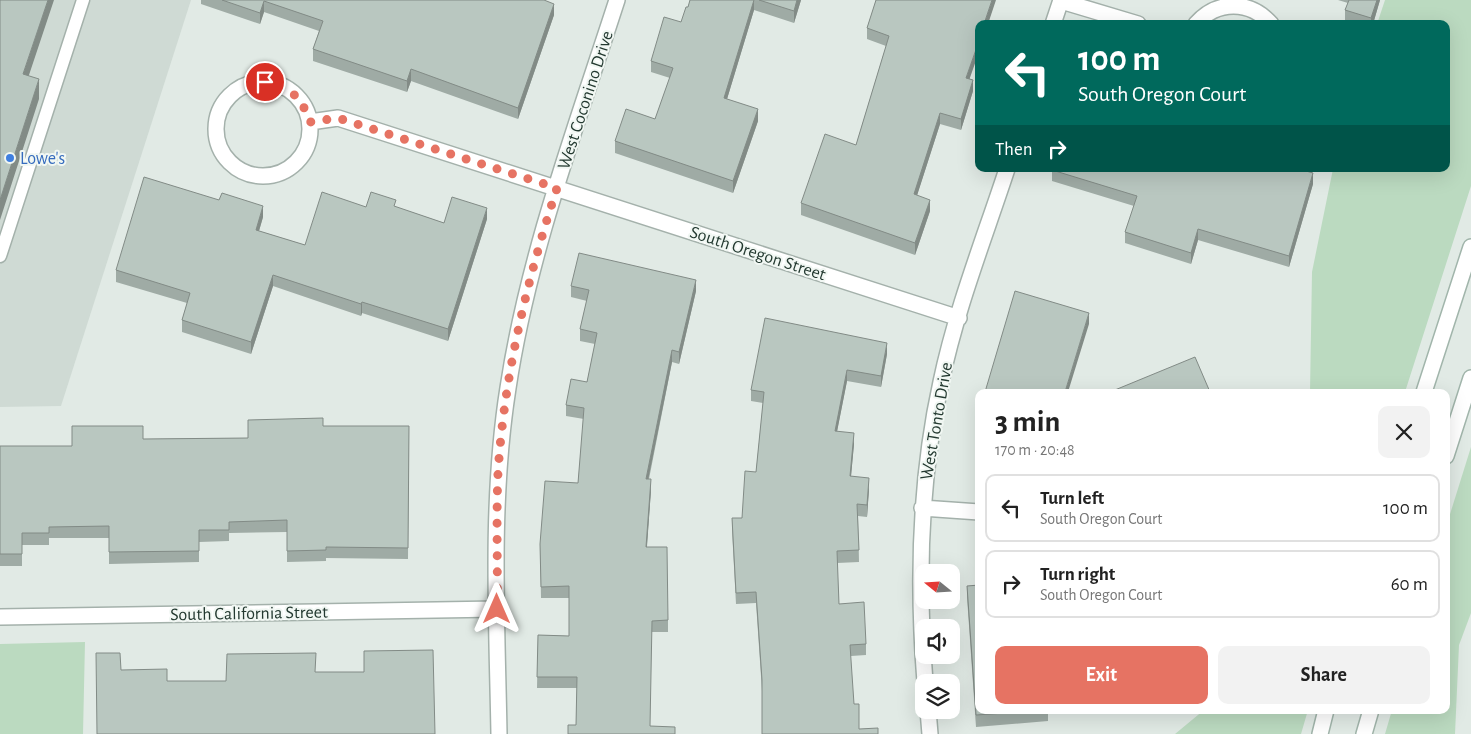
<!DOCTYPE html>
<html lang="en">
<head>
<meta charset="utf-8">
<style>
	body { margin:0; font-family:"Alegreya Sans",sans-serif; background:#f2f2f2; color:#222; height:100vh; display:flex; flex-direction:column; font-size:19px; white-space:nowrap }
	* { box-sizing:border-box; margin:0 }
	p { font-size:16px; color:#767676 }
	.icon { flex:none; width:28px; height:28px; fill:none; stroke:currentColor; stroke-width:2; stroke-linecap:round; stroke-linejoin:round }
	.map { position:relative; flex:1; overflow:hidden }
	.panel { position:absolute; left:975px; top:389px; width:475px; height:325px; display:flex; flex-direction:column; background:#fff; border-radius:10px; box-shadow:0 5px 20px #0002 }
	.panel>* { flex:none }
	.top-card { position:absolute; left:975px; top:20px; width:475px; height:152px; border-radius:10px; box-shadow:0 5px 20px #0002; background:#00695c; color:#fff; overflow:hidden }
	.needle { width:32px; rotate:288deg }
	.controls { position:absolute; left:915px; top:564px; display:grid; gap:10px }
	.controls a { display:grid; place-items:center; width:45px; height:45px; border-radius:10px; background:#fff; box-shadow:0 5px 20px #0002; font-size:25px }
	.pin { position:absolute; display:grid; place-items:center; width:42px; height:42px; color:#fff; margin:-21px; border:2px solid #fff; border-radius:50%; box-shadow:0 1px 5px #0007 }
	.me { position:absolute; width:55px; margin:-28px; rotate:0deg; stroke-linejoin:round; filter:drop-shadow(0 0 4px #0008) }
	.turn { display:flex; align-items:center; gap:18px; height:105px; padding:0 20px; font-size:22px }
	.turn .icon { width:65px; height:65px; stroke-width:2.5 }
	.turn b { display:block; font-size:35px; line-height:42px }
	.then { display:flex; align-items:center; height:48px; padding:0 20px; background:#0003; gap:10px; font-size:19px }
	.round { display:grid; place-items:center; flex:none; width:52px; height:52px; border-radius:10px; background:#f2f2f2 }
	.summary { display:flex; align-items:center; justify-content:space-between; height:85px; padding:0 20px }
	h1 { font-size:30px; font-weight:700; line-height:38px }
	.cta { display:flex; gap:10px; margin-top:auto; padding:10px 20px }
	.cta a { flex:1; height:58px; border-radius:10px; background:#e67363; color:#fff; font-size:20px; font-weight:700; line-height:58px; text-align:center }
	.cta a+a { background:#f2f2f2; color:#222 }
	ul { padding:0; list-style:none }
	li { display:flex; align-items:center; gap:15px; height:68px; margin:0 10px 8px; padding:0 10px; border:2px solid #e0e0e0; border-radius:10px }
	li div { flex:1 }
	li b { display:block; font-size:19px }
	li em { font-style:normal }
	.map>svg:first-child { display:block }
	.built { fill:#cfdad4 }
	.green { fill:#bbdac0 }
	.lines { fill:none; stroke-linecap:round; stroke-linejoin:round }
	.lane-casing { stroke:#a4b1ab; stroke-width:15 }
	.street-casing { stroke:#a4b1ab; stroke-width:18 }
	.secondary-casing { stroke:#a1b5ab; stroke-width:18 }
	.lane { stroke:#fff; stroke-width:12 }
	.street { stroke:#fff; stroke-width:15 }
	.secondary { stroke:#fff; stroke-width:15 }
	.wall { fill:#9faba5 }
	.shaded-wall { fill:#828b86 }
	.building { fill:#b9c7c0; stroke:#828b86 }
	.route { stroke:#e67363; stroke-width:9; stroke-dasharray:0 16.2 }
	.shop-dot { fill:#3f7fe0; stroke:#f1f7f3; stroke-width:2 }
	.labels { text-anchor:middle; stroke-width:4; stroke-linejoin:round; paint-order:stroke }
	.street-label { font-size:18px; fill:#233930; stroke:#f1f7f3 }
	.shop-label { font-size:18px; fill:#366cbe; stroke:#f1f7f3; text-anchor:start }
</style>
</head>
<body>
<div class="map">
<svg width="1471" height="734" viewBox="0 0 1471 734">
	<rect width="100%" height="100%" fill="#e1eae5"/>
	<path class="built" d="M0 0H191L61 406 0 407Z"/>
	<path class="green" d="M1385 0H1471V186L1405 392H1310L1312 272 1333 169H1446V24H1377Z
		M1471 447V613L1459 645 1455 734H1385L1392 710H1446V527Z
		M85 642 83 734H0V644Z
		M1204 710H1308L1301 734H1175Z"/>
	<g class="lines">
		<defs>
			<path id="lane" d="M0 256 83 0"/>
			<path id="street" d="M1061 1 1138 24
				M1053 24 1061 0
				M1196 24C1217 0 1250 0 1271 24
				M216 129a47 47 0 1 1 94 0a47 47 0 1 1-94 0Z
				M310 122 338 118 959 318
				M922 508 979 512
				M0 617 497 609
				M925 682C917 581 919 482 941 382 956 310 984 239 1007 169
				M928 710 930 734
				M499 734C497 619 490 502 508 388 528 255 576 127 617 0"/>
			<path id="secondary" d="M1424 392 1471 247
				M1446 456 1471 378
				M1320 734 1326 710
				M1364 734 1371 710"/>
		</defs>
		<use href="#lane" class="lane-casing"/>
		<use href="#street" class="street-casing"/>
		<use href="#secondary" class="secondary-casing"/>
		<use href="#lane" class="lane"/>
		<use href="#street" class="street"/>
		<use href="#secondary" class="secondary"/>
	</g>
	<path class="wall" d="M201 0H544L554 15 518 119 411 81 407 92 313 61V49L319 31 264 12 260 24 201 4Z
		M690 0H801L794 23 754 10 727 99 758 121 733 193 615 153V141L655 119 670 78 651 72V61L681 22 688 7Z
		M876 0 970 79 973 91 961 130 940 124 917 195 930 211 915 255 801 215V203L856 145 886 46 867 39V28Z
		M1338 0H1380L1373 24H1353L1345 22V10L1348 3Z
		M1052 170 1313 184 1289 267 1198 240 1191 264 1125 243V232L1134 206 1052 181Z
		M366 207H396L444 223 487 219 448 341 362 313 361 316 273 286 251 354 182 332V320L187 303 116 282V270L263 217 259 231 305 245Z
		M571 286 696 291 679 364 672 362 649 479 651 490 647 547 668 620V632H652L576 725 577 688H537L538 635 569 636V598H541L540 544 578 483 584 419 566 416V405L587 382 595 344 580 341V329L587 301 571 297Z
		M887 354 881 387 847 381 837 431 854 444 851 476 869 489 867 517 858 516 859 562 837 563 839 604 866 644V655L851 656 762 734V691L756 603 736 604 732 530V518H742L756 472 763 403 751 401V390Z
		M323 426H409L408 559 326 558V561L287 562V532L229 533V541L199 542V562L109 564V538H49V545H22V566H0V446H72L143 439 248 438Z
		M967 586 1048 710V721L976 727 967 597Z"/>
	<path class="shaded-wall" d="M48 0H54L23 93V74Z
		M754 0V10L724 109V98Z
		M797 0H801L794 23V11Z
		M992 0H996L988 24H984Z
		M1377 0H1380L1373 24H1371V18Z
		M264 1V12L260 24V13Z
		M554 4V15L518 119V108Z
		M979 41V52L966 89V78Z
		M411 69V81L407 92V81Z
		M39 79V99L0 220V200Z
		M973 80V91L961 130V119Z
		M758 109V121L733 193V181Z
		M940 113V124L914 205V194Z
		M1313 173V184L1289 267V256Z
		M930 200V211L915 255V243Z
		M263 206V217L256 241V230Z
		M487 208V219L448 341V329Z
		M1198 229V240L1191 264V253Z
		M273 275V286L251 354V342Z
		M696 280V291L679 364V352Z
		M362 302V313L361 316V304Z
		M1089 313V324L1068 392H1065Z
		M887 343V354L881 387V376Z
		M672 350V362L646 490V479Z
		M847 370V381L835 442V431Z
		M854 433V444L850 487V476Z
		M869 478V489L867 517V505Z
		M651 479V490L646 558V547Z"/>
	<path class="building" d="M0 0H48L23 74 39 79 0 200Z
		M222 0H544L554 4 518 108 411 69 407 81 313 49 323 21 264 1 260 13Z
		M690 0H754L724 98 758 109 733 181 615 141 626 109 655 119 673 68 651 61 664 17 681 22 686 7H688Z
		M759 0H797L794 11Z
		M876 0H992L984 24H979V41L966 78 973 80 961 119 940 113 914 194 930 200 915 243 801 203 825 134 856 145 889 36 867 28Z
		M1349 0H1377L1371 18 1345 10Z
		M1052 169H1299L1313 173 1289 256 1198 229 1191 253 1125 232 1137 196 1052 170Z
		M144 177 219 200 222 193 263 206 256 230 305 245 322 192 366 207 371 192 396 200 394 206 444 223 452 197 487 208 448 329 362 302 361 304 273 275 251 342 182 320 190 293 116 270Z
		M579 253 696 280 679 352 672 350 646 479H651L646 547H667L668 620 652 621 650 726 675 727V734H568V725H576L577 677H537L538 635 569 636V586L541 587 540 544 545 481 578 483 584 408 566 405 571 379 587 382 597 333 580 329 589 290 571 286Z
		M1015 291 1089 313 1065 392H985Z
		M765 318 887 343 881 376 847 370 835 431 854 433 850 476 869 478 867 505 857 504 859 550 837 551 839 604 864 602 866 644 850 645 854 704H859V729L878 728V734H762V680L756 592 736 593 732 518H742L745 471 756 472 764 392 751 390Z
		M1195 357 1210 392H1110Z
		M323 418V426H409L408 548 326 547V550L287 551V520L229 522V530H199V551L109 552V526L49 527V533H22V554H0V446H72V426H143V439L248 438V420Z
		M979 585V710H1048L976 715 967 586Z
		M433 650 435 734H97L96 653H120L121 670 167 669V681H226L227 654 316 653 315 672H364V651Z"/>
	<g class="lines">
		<path class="route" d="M265 82C291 88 301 96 310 122L338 118 557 188C527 280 504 376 498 473 496 518 498 564 497 609"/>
	</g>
	<circle class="shop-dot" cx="10" cy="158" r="5"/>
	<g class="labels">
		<g class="street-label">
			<text transform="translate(585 100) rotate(-72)" y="6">West Coconino Drive</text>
			<text transform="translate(758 253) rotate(18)" y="6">South Oregon Street</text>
			<text transform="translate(936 421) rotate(-80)" y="6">West Tonto Drive</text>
			<text transform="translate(249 613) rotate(-1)" y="6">South California Street</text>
		</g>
		<g class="shop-label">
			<text x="20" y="164">Lowe's</text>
		</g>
	</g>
</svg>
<div class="controls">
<a><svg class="needle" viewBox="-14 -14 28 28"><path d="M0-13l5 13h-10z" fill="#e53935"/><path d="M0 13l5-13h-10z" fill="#767676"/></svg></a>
<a><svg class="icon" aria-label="sound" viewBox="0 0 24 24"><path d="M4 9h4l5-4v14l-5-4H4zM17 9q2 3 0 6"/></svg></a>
<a><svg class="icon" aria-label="layers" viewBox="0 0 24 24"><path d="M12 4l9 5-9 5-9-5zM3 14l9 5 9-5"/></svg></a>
</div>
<div class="pin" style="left:265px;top:82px;background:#d93025"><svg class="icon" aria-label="arrive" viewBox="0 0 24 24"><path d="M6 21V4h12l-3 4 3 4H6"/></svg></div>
<svg class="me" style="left:497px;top:609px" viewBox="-20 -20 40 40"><path d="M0-17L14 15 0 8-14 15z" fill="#e67363" stroke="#fff" stroke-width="4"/></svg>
<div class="top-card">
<div class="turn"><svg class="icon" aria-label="left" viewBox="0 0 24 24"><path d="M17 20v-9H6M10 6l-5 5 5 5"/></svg><div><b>100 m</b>South Oregon Court</div></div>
<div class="then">Then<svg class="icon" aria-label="right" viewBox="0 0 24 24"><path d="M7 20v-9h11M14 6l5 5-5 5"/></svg></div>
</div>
<section class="panel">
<div class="summary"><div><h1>3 min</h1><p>170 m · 20:48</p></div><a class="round"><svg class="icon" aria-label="close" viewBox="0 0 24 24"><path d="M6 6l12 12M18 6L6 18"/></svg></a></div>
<ul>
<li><svg class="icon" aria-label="left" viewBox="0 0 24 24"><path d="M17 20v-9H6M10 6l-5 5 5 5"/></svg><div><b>Turn left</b><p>South Oregon Court</p></div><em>100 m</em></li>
<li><svg class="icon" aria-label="right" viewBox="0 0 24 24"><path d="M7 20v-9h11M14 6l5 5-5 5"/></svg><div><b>Turn right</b><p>South Oregon Court</p></div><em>60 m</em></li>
</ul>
<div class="cta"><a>Exit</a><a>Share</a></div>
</section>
</div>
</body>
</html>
